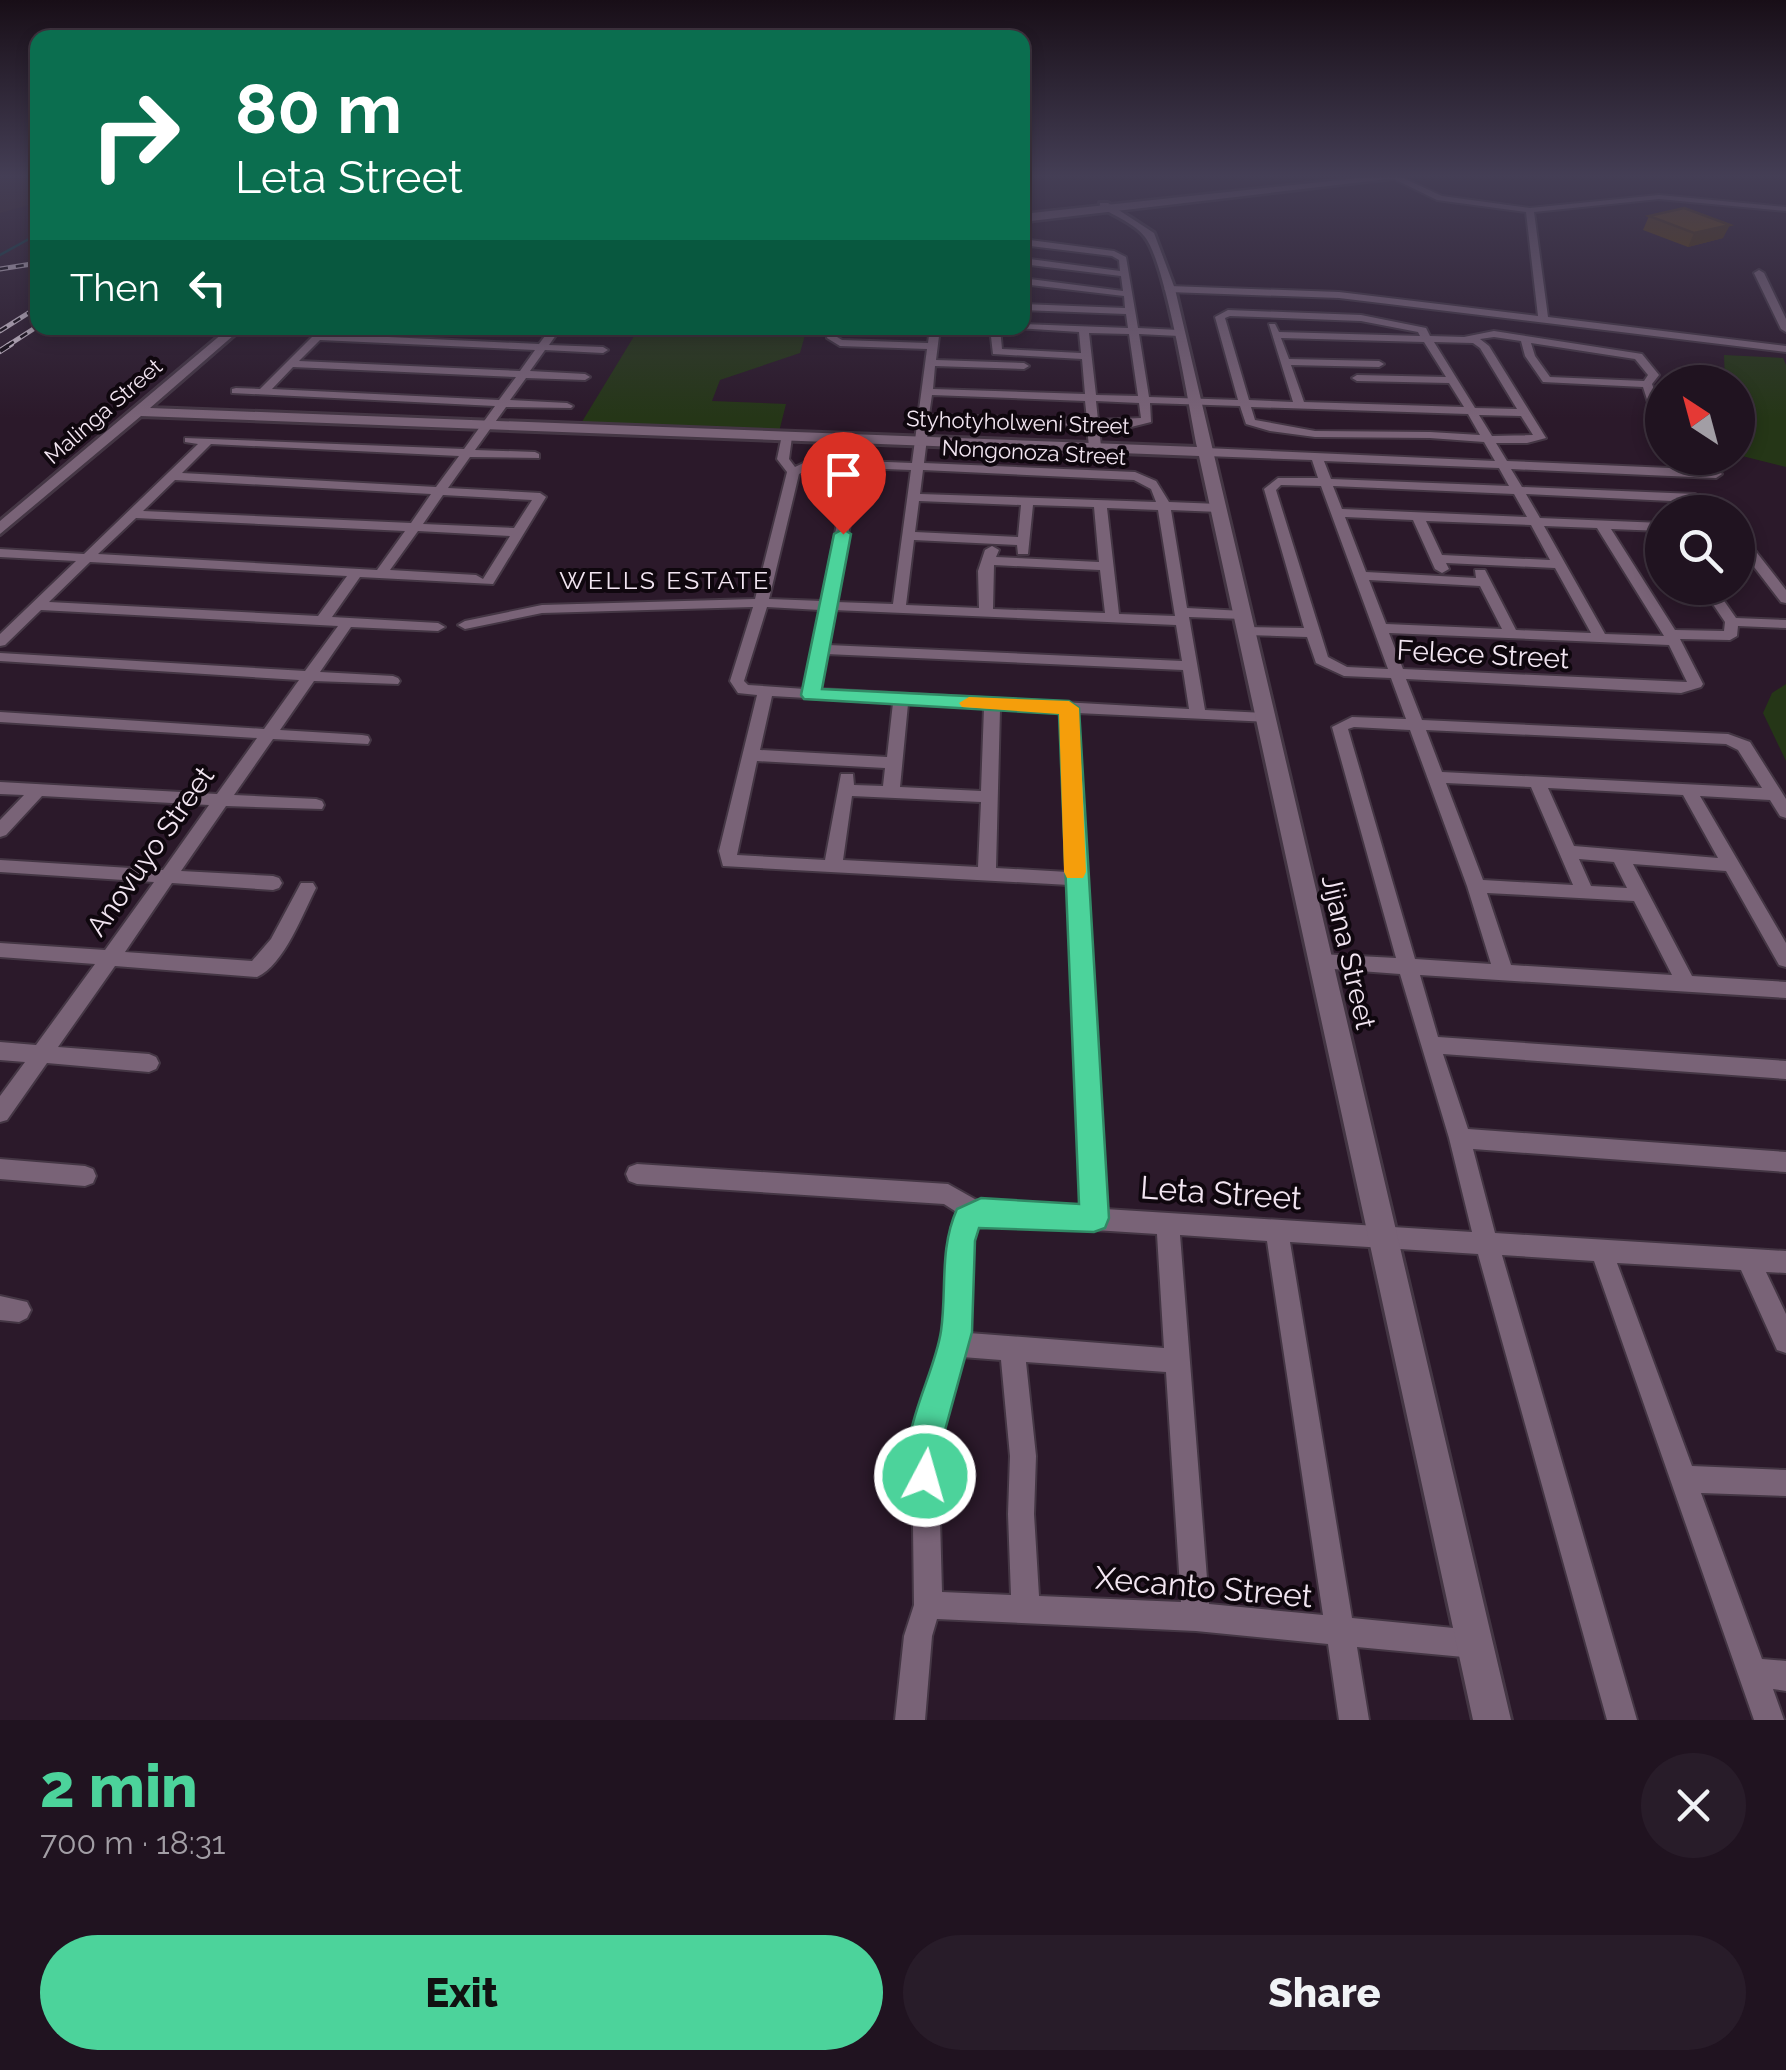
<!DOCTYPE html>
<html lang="en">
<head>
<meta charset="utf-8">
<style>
	body { margin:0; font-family:Raleway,sans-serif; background:#281c29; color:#f1f3f6; height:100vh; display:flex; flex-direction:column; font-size:38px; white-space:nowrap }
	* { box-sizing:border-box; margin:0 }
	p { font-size:32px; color:#a29ea5 }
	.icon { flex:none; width:55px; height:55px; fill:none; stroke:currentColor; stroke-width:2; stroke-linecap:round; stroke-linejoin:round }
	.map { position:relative; height:1720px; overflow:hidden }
	.sheet { display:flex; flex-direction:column; background:#201320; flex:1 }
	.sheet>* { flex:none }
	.top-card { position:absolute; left:30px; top:30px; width:1000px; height:305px; border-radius:20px; box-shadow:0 5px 15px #0003,0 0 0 2px #3d323e; background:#0b6e4f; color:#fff; overflow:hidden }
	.needle { width:65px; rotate:324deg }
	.buttons { position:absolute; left:1645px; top:365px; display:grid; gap:20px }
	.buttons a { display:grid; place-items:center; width:110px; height:110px; border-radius:50%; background:#201320; box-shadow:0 5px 15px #0003,0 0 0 2px #3d323e; font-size:50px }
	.pin { position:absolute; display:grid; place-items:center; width:85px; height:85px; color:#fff; margin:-102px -42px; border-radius:50% 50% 50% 0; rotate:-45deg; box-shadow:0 0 10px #0007 }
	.pin .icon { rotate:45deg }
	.me { position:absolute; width:110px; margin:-55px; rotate:6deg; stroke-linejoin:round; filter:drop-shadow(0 0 8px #0008) }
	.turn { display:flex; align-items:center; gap:35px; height:210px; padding:0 40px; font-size:45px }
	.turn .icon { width:130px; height:130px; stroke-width:2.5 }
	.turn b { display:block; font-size:70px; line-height:85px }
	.then { display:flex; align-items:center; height:95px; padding:0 40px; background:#0003; gap:20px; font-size:38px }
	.round { display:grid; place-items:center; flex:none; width:105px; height:105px; border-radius:52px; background:#281c29 }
	.head { display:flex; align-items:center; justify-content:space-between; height:170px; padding:0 40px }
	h1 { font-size:60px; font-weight:800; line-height:75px; color:#4cd39b }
	.primary-button { display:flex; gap:20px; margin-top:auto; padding:20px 40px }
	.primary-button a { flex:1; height:115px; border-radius:60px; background:#4cd39b; color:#111; font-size:40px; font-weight:800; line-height:115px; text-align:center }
	.primary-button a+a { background:#281c29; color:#f1f3f6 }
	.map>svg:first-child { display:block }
	.industrial { fill:#342126 }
	.green { fill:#253617 }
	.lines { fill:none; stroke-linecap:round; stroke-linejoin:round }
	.stream { stroke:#064045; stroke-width:2.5 }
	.minor-casing { stroke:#443644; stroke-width:4 }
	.tertiary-casing { stroke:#443644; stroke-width:6 }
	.secondary-casing { stroke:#443644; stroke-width:5 }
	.minor { fill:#796377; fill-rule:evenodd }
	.tertiary { fill:#796377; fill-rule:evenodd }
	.secondary { fill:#796377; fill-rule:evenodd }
	.rail-far1-casing { stroke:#d4c6d3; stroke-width:5 }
	.rail-casing { stroke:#d4c6d3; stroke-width:6 }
	.rail-far1 { stroke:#0f070e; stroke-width:2.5; stroke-dasharray:8; stroke-linecap:butt }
	.rail { stroke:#0f070e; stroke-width:4; stroke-dasharray:10; stroke-linecap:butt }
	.wall { fill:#5d3d00 }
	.shaded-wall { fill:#4c3200 }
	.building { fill:#6c4700; stroke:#4c3200; stroke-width:2.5 }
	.route { fill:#4cd39b; stroke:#318965; stroke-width:2.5 }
	.slow { fill:#f59e0b }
	.labels { text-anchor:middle; stroke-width:8; stroke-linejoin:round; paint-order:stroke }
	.far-street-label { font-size:22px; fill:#f2e5f1; stroke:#0f070e }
	.far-neighbourhood-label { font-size:25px; letter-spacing:2.5px; fill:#f2e5f1; stroke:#0f070e }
	.street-label { font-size:28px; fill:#f2e5f1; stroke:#0f070e }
	.near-street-label { font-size:32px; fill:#f2e5f1; stroke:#0f070e }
</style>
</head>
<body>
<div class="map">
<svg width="1786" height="1720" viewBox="0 0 1786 1720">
	<rect width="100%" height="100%" fill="#2b192a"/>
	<path class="industrial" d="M0 177H37V203L0 213Z"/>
	<path class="green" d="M639 328H807L800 353 720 380 712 401 786 404 779 432 580 425Z
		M1724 355 1783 358 1786 365V467L1738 455V382H1725Z
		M1786 684V761L1763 713 1772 693Z"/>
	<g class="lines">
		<path class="stream" d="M0 255 38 234"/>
		<defs>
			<path id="minor" d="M1390 177H1401L1442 196 1530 208 1659 195 1786 207V211L1659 199 1534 212 1548 317 1786 346V352L1339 298 1169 292 1164 289 1169 286 1339 292 1538 316 1526 212 1437 200Z
				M1022 239 1114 251 1126 257 1138 328 1179 330 1184 333 1179 336 1139 334 1149 397 1238 400 1215 317 1228 310 1361 315 1426 328 1430 336 1464 337 1494 331 1642 354 1659 375 1652 384 1662 412V430L1656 427 1643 387 1543 382 1525 356 1521 341 1494 337 1480 339 1489 346 1546 438 1527 443H1496L1507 461 1716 470 1722 474 1716 478 1511 469 1522 487 1695 494 1721 509 1723 512H1709L1692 502 1526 494 1540 518 1662 523V531L1611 529 1675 630 1724 631 1725 622 1702 588H1715L1736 618 1786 620V628L1738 626 1737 636 1730 640 1680 639 1703 684 1701 687 1681 693 1406 679 1422 720 1728 734 1750 742 1786 799V818L1780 816 1770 800 1700 796 1786 943V967L1779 965 1726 871 1633 864 1692 976 1786 982V998L1420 975 1438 1037 1786 1061V1079L1443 1054 1468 1129 1786 1152V1172L1473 1149 1495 1233 1786 1251V1273L1766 1272 1786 1314V1353L1777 1350 1741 1270 1617 1263 1692 1466 1786 1470V1496L1701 1493 1762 1659 1786 1661V1691L1773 1689 1784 1720H1754L1594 1261 1502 1255 1637 1720H1607L1478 1254 1290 1242 1352 1618 1474 1630 1484 1634 1488 1644 1484 1654 1474 1658 1357 1647 1369 1720H1339L1328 1644 1196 1631 937 1619 932 1636 925 1720H895L904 1636 914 1605 912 1447 945 1332 951 1228 958 1213 944 1204 637 1184 629 1181 626 1174 629 1167 637 1164 948 1184 980 1202 1082 1208 1069 885 723 866 719 851 757 695 738 693 730 681 753 607 542 613 465 629 458 625 465 621 542 605 755 599 787 472 777 459 782 435 792 437 789 459 795 467 812 459 912 463 927 349 840 346 827 338 830 328H840L837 337 842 340 928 343 930 328H940L936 360 1024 363 1029 366 1024 369 935 366 933 389 1085 394 1082 359 993 354 990 328H1000L1002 349 1081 353 1079 332 1017 328H1022V324L1128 328 1126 314 1022 310V304L1125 308 1124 296 1022 284V278L1123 291 1121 276 1022 264V258L1120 271 1119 260 1112 256 1022 245ZM1230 316 1361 321 1418 332 1420 336 1279 332 1275 324H1269L1293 402 1249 400 1225 318ZM1089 333 1129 334 1138 396 1096 395ZM1281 338 1424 342 1446 377 1357 375 1352 378 1357 381 1449 383 1464 407 1304 402 1291 365 1379 367 1384 364 1379 361 1289 359ZM1434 342 1473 343 1480 348 1517 409 1475 408ZM1531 343 1635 359 1648 375 1644 381 1550 377 1535 356ZM932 395 1085 401 1087 419 929 415ZM1096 401 1139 403 1141 418 1098 420ZM1150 403 1240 406 1246 424 1270 431 1315 437 1430 438 1484 442 1495 461 1206 448 1200 452 1206 456 1312 460 1318 478H1278L1264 489 1304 628 1246 627 1239 631 1246 635 1307 637 1316 663 1344 676 1391 678 1406 719 1352 717 1332 727 1396 958 1320 954 1313 956 1311 961 1313 966 1320 968 1400 974 1449 1138 1472 1232 1105 1209 1077 713 1270 722 1273 718 1270 714 1265 713 1205 710 1189 617 1243 619 1250 615 1243 611 1187 608 1171 510 1219 512 1225 508 1219 504 1169 502 1156 481 1135 472 924 463 929 422 1087 426 1089 447 1095 450 1101 447 1099 426 1131 427 1151 422ZM1251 407 1468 414 1480 435 1430 432 1315 431 1255 420ZM1479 415 1521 416 1533 435 1492 436ZM1324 461 1499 468 1509 486 1331 479ZM814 467H848L822 601 769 599 799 474ZM860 468 911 470 893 604 836 602ZM923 470 1134 480 1151 489 1156 502 920 494ZM1281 485 1321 486 1388 669 1347 667 1328 657 1276 490ZM1333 486 1514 494 1527 517 1342 509ZM919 501 1021 505 1018 537 915 532ZM1033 505 1094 507 1099 562 996 557 999 550 992 546 985 550 978 571 979 608 906 605 914 540 1017 545 1018 554H1028ZM1107 508 1158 510 1175 616 1119 614ZM1345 517 1413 520 1435 569 1442 573 1449 569 1446 563 1555 568 1591 633 1516 630 1485 570H1475L1476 578 1366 572ZM1426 521 1531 525 1550 560 1442 555ZM1544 526 1597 528 1664 636 1605 634ZM994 565 1100 570 1105 613 993 609ZM1369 580 1480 586 1502 629 1386 624ZM767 607 820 610 805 689 748 685 744 681ZM834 610 1176 625 1182 661 828 645ZM1389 633 1669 645 1687 682 1403 669ZM826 654 1183 670 1189 709 820 689ZM772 696 893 703 887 757 760 750ZM908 704 984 708 981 791 900 787ZM1000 709 1061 712 1068 872 996 868ZM1354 727 1410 730 1467 886 1491 964 1415 959 1348 729ZM1426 730 1726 744 1738 750 1762 788 1442 772ZM757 761 885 768 883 786 854 785 853 774H841L825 860 737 855ZM1446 783 1531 787 1573 885 1483 880ZM1548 788 1683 795 1718 858 1574 846ZM852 796 981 802 978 867 843 860ZM1579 859 1614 862 1627 888 1591 886ZM1487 893 1634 901 1672 975 1511 965ZM983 1223 1157 1234 1164 1348 969 1333 973 1230ZM1180 1235 1267 1241 1323 1615 1209 1604ZM962 1357 1001 1360 1010 1456 1008 1514 1011 1595 942 1592 938 1447ZM1026 1362 1166 1372 1181 1602 1039 1596 1034 1514 1036 1456Z
				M1759 270 1764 273 1786 319V332L1781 329 1754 273Z
				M321 328 330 329 325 334 539 344 551 328H561L549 345 603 347 608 350 603 353 545 350 530 371 585 374 590 377 585 380 526 378 510 400 567 403 573 406 571 408 506 407 475 450 535 452 539 454V458L470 457 448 488 540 493 546 497 493 584 360 577 332 617 438 623 445 627 438 631 351 627 320 672 393 676 398 678 400 681 398 684 314 681 280 730 362 735 368 736 370 740 368 744 273 739 234 795 316 799 322 801 324 805 322 809 226 806 181 871 273 876 279 878 282 883 279 888 273 890 172 883 125 952 252 961 271 939 301 883H313L316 888C303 913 284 965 257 977L115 966 58 1047 149 1054 156 1057 159 1063 156 1069 149 1072 47 1063 7 1120 0 1122V1096L25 1062 0 1060V1042L36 1045 95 964 0 957V943L105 950 154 882 0 872V860L163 870 209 805 42 796 6 835 0 837V820L24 795 0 794V782L217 794 257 738 0 722V712L264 729 299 680 0 661V653L305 671 338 626 41 610 5 645 0 646V634L76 561 0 557V549L84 554 198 444 185 442V438L464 449 495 406 232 393V389L236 388 260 389ZM320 340 535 350 520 371 299 361ZM293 367 516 377 499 400 272 389ZM211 444 459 456 436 487 182 473ZM175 480 431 494 411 523 143 511ZM443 495 532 500 514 528 423 524ZM136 518 405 531 377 570 98 554ZM418 531 510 536 483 579 476 575 390 570ZM90 562 347 576 318 616 49 602Z
				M1738 534 1743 535 1786 590V603L1781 602 1738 546Z
				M0 1159 85 1166 93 1169 96 1176 93 1183 85 1186 0 1179Z
				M0 1296 27 1302 31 1310 27 1318 19 1322 0 1320Z"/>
			<path id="tertiary" d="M1100 203H1108L1154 233 1175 289 1511 1720H1473L1199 456 141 416 0 534V521L229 328H242L150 408 1197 447C1189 407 1166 263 1145 237 1135 224 1115 216 1100 207Z"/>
			<path id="secondary" d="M1368 177H1405L1022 222V214Z"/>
		</defs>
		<use href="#minor" class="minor-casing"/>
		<use href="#tertiary" class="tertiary-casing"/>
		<use href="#secondary" class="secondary-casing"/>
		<use href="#minor" class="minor"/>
		<use href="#tertiary" class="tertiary"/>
		<use href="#secondary" class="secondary"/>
		<defs>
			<path id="rail-far1" d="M0 269 38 263
				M0 331 38 307
				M7 346 38 326"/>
			<path id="rail" d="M0 351 11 344"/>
		</defs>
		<use href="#rail-far1" class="rail-far1-casing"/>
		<use href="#rail" class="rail-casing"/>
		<use href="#rail-far1" class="rail-far1"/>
		<use href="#rail" class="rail"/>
	</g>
	<path class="wall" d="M1649 216 1723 238 1688 247 1643 230Z"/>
	<path class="shaded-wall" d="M1730 225 1723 238 1688 247 1694 233Z"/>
	<path class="building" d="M1684 208 1730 225 1694 233 1649 216Z"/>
	<linearGradient id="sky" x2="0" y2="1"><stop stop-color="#180e17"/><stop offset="0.42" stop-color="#443e55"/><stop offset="1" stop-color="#443e55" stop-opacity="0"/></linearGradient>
	<rect width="1786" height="418" fill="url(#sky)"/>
	<path class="route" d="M843 529 851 534 822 689 1069 701 1079 708 1109 1218 1105 1228 1094 1232 979 1228 975 1241 972 1332 944 1434 942 1476 937 1488 925 1493 913 1488C893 1439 934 1379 941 1331 947 1289 939 1249 957 1209L981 1198 1079 1204 1059 714 804 699 801 695 834 534Z"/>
	<path class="slow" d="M969 697 1069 701 1079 708 1086 872 1083 878H1067L1064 872 1059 714 962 707 959 703Z"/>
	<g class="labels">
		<g class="far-street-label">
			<text transform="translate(103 411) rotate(-41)" y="8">Malinga Street</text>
			<text transform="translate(1018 422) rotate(2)" y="8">Styhotyholweni Street</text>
			<text transform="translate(1034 452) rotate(3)" y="8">Nongonoza Street</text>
		</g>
		<g class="far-neighbourhood-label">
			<text x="665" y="589">WELLS ESTATE</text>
		</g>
		<g class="street-label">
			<text transform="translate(1483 654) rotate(3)" y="10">Felece Street</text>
			<text transform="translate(150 851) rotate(-55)" y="10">Anovuyo Street</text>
			<text transform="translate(1349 952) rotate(77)" y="10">Jijana Street</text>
		</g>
		<g class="near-street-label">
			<text transform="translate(1221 1193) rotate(4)" y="11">Leta Street</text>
			<text transform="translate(1204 1587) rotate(5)" y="11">Xecanto Street</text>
		</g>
	</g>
</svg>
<div class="buttons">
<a><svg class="needle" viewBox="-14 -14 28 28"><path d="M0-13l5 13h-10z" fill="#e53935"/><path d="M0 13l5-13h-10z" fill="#a29ea5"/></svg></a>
<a><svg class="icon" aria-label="search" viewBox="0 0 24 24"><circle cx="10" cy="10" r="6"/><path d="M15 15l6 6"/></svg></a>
</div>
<div class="pin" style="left:843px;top:534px;background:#d93025"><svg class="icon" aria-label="arrive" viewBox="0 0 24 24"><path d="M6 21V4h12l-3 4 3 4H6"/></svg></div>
<svg class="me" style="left:925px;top:1476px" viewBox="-20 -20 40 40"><circle r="17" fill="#4cd39b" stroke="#fff" stroke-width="3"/><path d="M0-11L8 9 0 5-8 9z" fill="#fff"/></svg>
<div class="top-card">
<div class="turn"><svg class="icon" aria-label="right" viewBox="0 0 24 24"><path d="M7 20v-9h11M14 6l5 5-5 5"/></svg><div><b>80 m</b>Leta Street</div></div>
<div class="then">Then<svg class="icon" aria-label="left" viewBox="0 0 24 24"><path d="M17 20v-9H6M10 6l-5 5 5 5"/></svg></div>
</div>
</div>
<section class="sheet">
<div class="head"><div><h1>2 min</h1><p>700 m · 18:31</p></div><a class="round"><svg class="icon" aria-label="close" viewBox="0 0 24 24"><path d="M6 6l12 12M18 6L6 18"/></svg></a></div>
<div class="primary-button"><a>Exit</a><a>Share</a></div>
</section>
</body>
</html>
